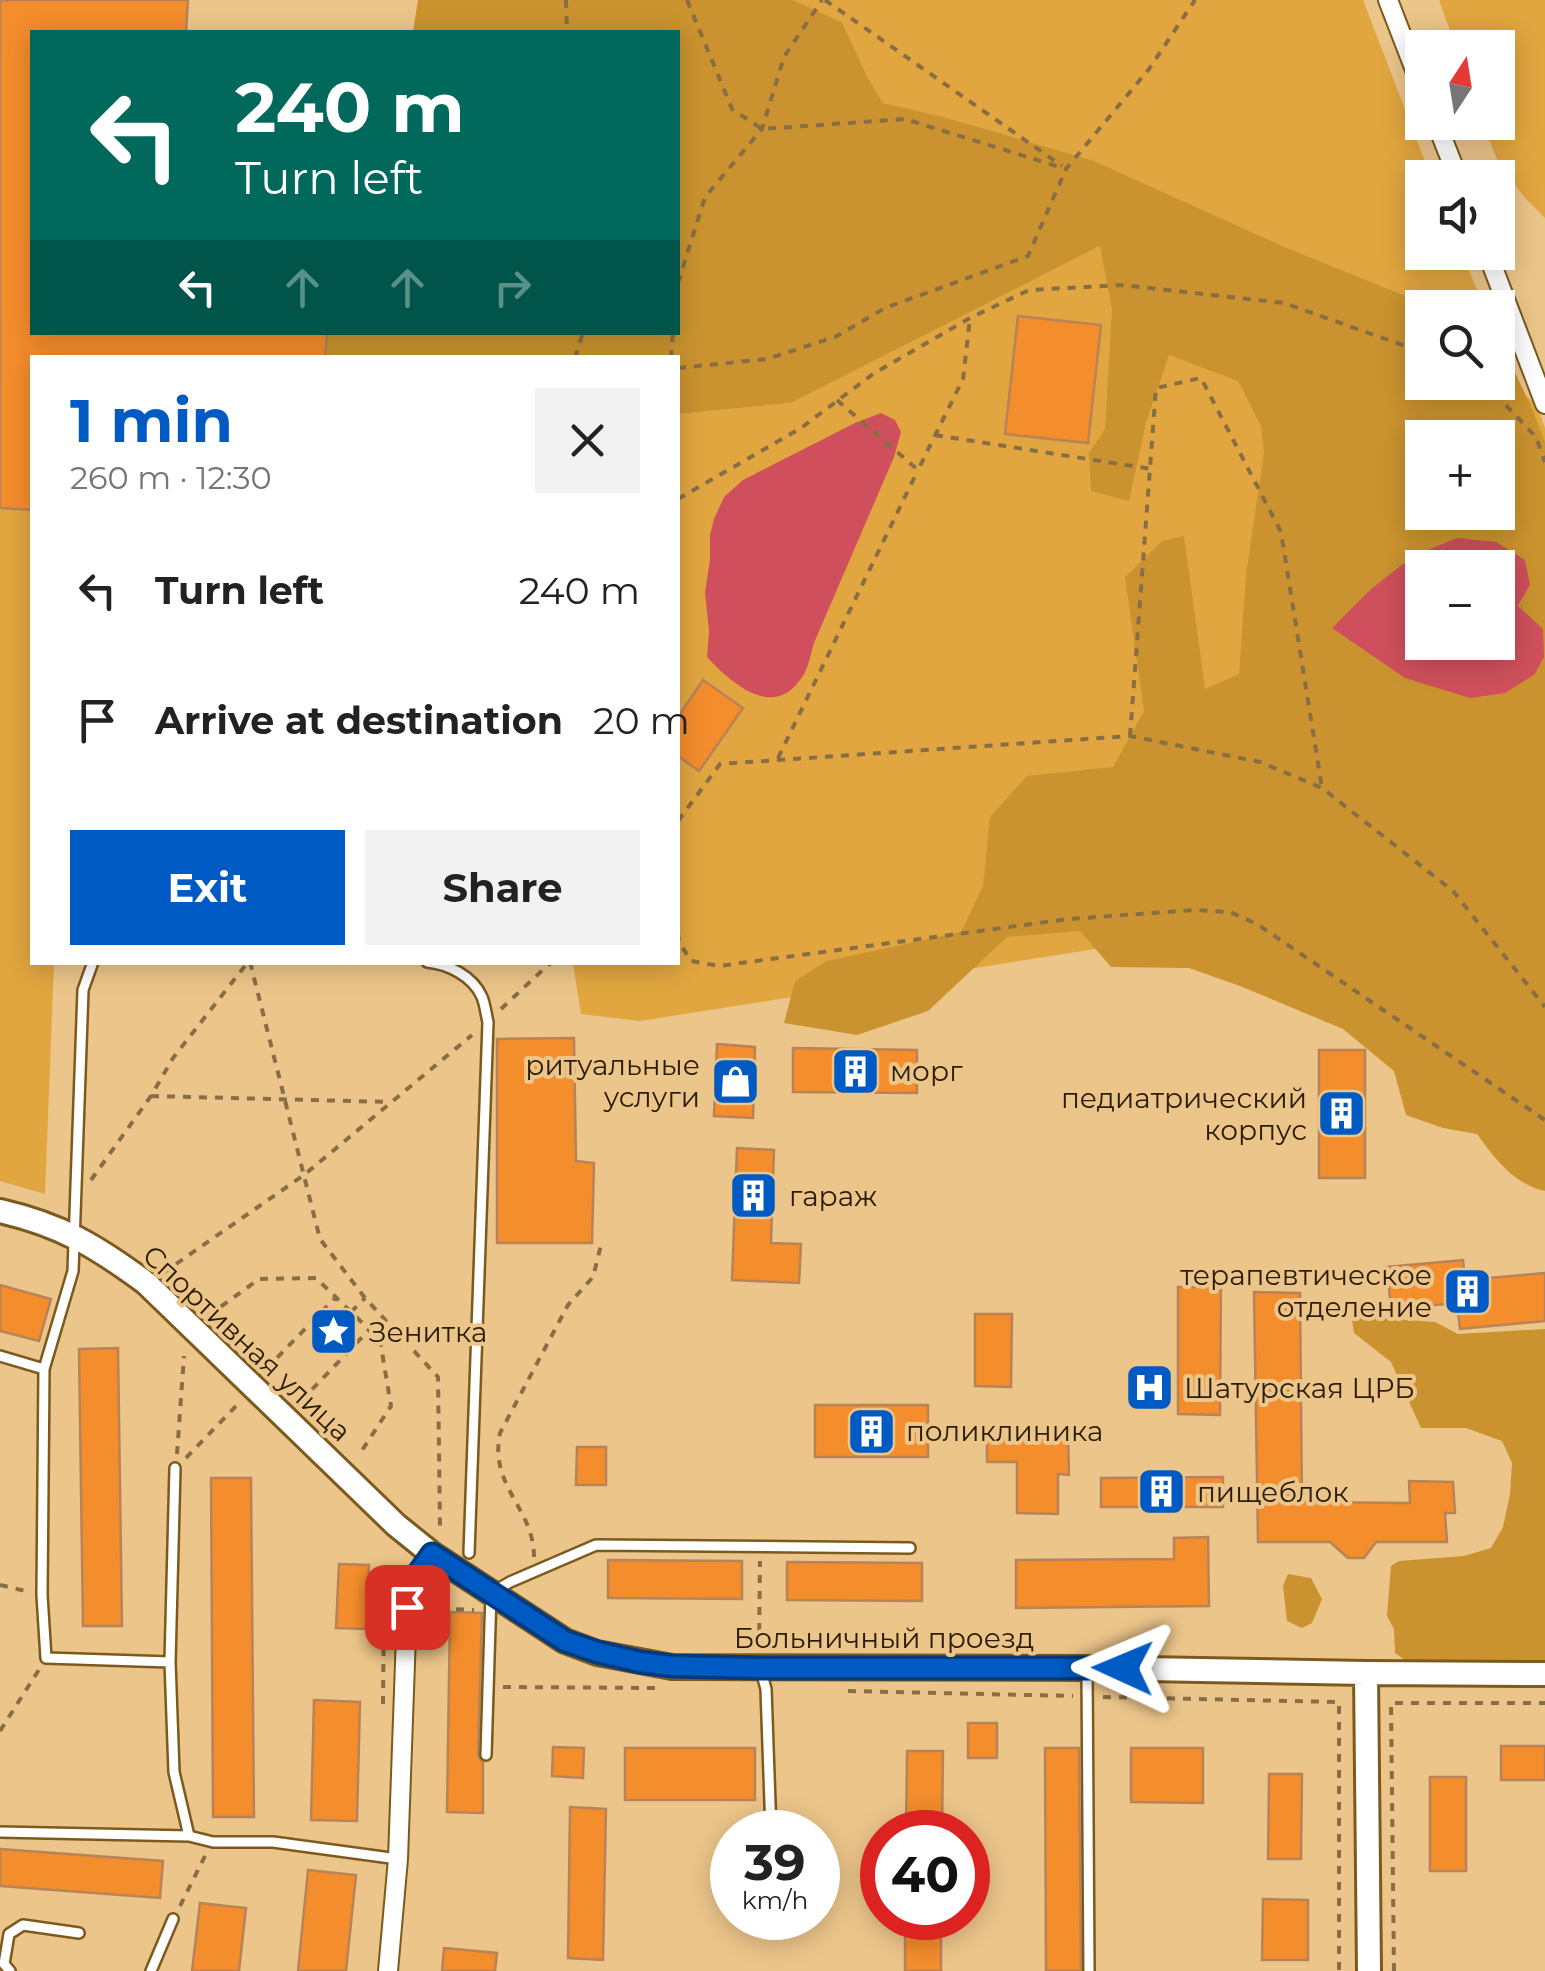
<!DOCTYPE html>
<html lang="en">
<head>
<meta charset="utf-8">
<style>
	body { margin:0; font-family:Montserrat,sans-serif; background:#f2f2f2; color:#222; height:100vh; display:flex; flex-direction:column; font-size:38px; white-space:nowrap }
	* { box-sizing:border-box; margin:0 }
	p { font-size:32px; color:#767676 }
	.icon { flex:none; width:55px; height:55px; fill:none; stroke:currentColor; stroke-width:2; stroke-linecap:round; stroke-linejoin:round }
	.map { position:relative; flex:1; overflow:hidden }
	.panel { position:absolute; left:30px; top:355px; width:650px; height:610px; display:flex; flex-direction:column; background:#fff; border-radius:0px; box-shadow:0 5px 25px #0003 }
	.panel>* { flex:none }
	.guide { position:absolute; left:30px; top:30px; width:650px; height:305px; border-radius:0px; box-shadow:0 5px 25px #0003; background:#00695c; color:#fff; overflow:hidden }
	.needle { width:65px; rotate:12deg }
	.fabs { position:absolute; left:1405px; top:30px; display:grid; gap:20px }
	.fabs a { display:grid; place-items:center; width:110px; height:110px; border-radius:0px; background:#fff; box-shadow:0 5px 25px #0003; font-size:50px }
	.speed { position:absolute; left:710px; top:1810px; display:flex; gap:20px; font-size:50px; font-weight:700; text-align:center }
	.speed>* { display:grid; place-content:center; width:130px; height:130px; border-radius:50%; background:#fff; box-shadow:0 5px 25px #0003; line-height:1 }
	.speed small { font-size:25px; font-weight:400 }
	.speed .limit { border:15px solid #d22; background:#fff; color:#111 }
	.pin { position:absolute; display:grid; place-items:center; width:85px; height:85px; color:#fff; margin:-42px; border-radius:20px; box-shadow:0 5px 15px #0006 }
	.me { position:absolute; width:110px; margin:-55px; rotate:271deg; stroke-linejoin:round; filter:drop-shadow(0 0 8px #0008) }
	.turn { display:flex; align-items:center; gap:35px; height:210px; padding:0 40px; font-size:45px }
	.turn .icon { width:130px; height:130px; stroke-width:2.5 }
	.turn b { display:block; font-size:70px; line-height:85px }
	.lanes { display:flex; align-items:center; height:95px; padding:0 40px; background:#0003; justify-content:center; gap:50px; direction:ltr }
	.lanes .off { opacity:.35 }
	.round { display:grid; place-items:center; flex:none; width:105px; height:105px; border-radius:0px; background:#f2f2f2 }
	.headline { display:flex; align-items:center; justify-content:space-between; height:170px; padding:0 40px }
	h1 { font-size:60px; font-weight:700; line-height:75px; color:#005ac3 }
	.cta { display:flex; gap:20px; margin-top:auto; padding:20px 40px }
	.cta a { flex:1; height:115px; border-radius:0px; background:#005ac3; color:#fff; font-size:40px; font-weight:700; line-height:115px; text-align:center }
	.cta a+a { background:#f2f2f2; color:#222 }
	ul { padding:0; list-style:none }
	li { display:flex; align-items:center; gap:30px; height:130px; padding:0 40px }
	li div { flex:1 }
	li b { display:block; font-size:38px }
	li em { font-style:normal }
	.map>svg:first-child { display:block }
	.green { fill:#e1a63f; fill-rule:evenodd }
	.forest { fill:#cb932f; fill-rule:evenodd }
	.water { fill:#cf505c; fill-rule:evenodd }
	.building { fill:#f48d2c; stroke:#b9835a; stroke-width:2.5 }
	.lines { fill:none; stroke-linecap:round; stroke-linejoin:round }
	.service-casing { stroke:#7c5a1e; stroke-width:14 }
	.minor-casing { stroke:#7c5a1e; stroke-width:22 }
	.tertiary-casing { stroke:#7c5a1e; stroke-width:28 }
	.path { stroke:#886e45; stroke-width:4; stroke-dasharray:8 8; stroke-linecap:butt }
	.service { stroke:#fff; stroke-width:9 }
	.minor { stroke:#fff; stroke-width:18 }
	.tertiary { stroke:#fff; stroke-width:22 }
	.route-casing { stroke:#003a7f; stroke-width:25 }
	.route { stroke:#005ac3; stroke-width:18 }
	.labels { text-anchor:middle; stroke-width:8; stroke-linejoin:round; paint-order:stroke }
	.poi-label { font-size:28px; fill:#2b1d05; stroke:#ecc58a; text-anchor:start }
	.street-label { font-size:28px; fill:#2b1d05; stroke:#ecc58a }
</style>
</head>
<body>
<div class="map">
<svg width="1545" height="1971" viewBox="0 0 1545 1971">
	<rect width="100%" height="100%" fill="#ecc58a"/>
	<path class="green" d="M793 0H1363L1431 177 1422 178V252L1461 253 1485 307H1433L1280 245 990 133 936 115 883 103 867 76 842 22Z
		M1439 0H1545V218L1525 198 1498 162 1483 123 1498 122V48L1456 47Z
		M1100 246 1422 382H1498V373L1536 404 1545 428V1144L1222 929 640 1021 581 1014 573 963 678 962V414L791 403ZM1422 438H1498V512H1422ZM1422 568H1498V642H1422Z
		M0 508 32 510V962L54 963 45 1194 0 1181Z"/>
	<path class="forest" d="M418 0H793L842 22 867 76 883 103 936 115 1094 161 1280 245 1433 307 1422 308V382H1498V336L1533 411 1545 442V1191C1515 1185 1494 1158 1477 1134L1443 1128 1406 1115 1394 1071 1343 1029 1240 986 1189 968 1111 967 1080 931 1007 937 928 1011 857 1035 784 1023 795 981 827 961 961 932 983 886 990 817 1027 776 1113 767 1144 711 1125 577 1162 541 1184 536 1205 689 1239 674 1246 575 1264 452 1261 426 1238 381 1169 355 1146 423 1129 501 1091 491 1089 453 1105 429 1112 309 1100 246 791 403 678 414V358H325L327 333 678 332V32H413ZM1422 438H1498V512H1422ZM1457 538 1530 585 1470 698 1332 628 1371 589 1413 556Z
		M1359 1304 1381 1318 1435 1322 1458 1334 1545 1329V1661L1405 1660 1395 1653 1394 1629 1387 1616 1391 1566 1399 1561 1464 1556 1491 1548 1503 1527 1510 1494 1512 1463 1502 1441 1466 1428H1421L1391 1362 1354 1333 1351 1313Z
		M1288 1574 1311 1578 1322 1599 1312 1623 1302 1628 1287 1621 1283 1586Z"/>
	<path class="water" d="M881 413 895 420 901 432 894 457 814 643C811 653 809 665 804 674 776 722 733 685 707 657L709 631 705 593 710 559V535L714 519 724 497 743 480 855 423Z
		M1457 538 1496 542 1525 560 1530 585 1518 606 1543 629 1544 657 1535 674 1505 693 1470 698 1405 678 1332 628 1371 589 1413 556ZM1422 568H1498V642H1422Z"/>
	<path class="building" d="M0 0H188L186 32H32V332H327L325 358H32V510L0 508Z
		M1018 316 1101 325 1088 443 1005 434Z
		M703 680 743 708 699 771 678 756V717Z
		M574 1038 576 1161 594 1163 592 1243H497V1039Z
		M717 1044 755 1047 753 1118 714 1116Z
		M793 1048 917 1050V1093L793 1092Z
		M1319 1050H1365V1178H1319Z
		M737 1148 774 1150 771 1243 801 1244 799 1283 732 1280Z
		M1463 1260 1465 1280 1545 1273V1321L1460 1329 1457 1303 1391 1309 1387 1267Z
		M0 1285 51 1299 39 1341 0 1331Z
		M1178 1287H1221L1220 1415 1178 1414Z
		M1254 1292 1300 1293 1302 1502 1410 1503 1409 1481 1453 1482 1455 1513H1445L1447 1542H1376L1364 1558H1348L1330 1542H1258Z
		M975 1314H1012L1011 1387 975 1386Z
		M118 1348 122 1626H83L79 1349Z
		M815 1405H928V1457H815Z
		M999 1430H1068L1069 1475 1058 1474V1514L1017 1513V1462H987V1436H999Z
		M577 1447H606V1485H576Z
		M1223 1477V1507H1101V1478Z
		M211 1478H251L254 1817H213Z
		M1208 1537 1209 1606 1016 1608V1560L1174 1559V1538Z
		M608 1560 742 1561V1599L608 1598Z
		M787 1562 922 1563V1601L787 1600Z
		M339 1564 369 1565 366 1629 336 1628Z
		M450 1612 482 1613 478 1755 483 1763V1813L447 1812Z
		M314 1700 360 1702 357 1821 311 1820Z
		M968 1723H997V1758H968Z
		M1501 1746H1545V1780H1501Z
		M553 1747 584 1748 583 1778 552 1776Z
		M625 1748H755V1800H625Z
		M1045 1748H1079L1081 1971H1046Z
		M1131 1748H1203V1803L1131 1802Z
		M907 1751H943L942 1832H906Z
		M1269 1774H1302L1301 1859H1268Z
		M1430 1777H1466V1871H1430Z
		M570 1807 606 1809 603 1960 568 1958Z
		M0 1849 163 1861 160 1898 0 1886Z
		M308 1870 356 1875 346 1971H298Z
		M1263 1899 1308 1900V1960H1262Z
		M200 1903 246 1908 239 1971H192Z
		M905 1918H941V1971H905Z
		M444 1948 497 1953 495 1971H442Z"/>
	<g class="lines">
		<defs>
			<path id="service" d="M427 962C448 964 473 976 482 997 485 1004 486 1014 488 1022L469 1553
				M0 1356 44 1369 73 1271 83 990 93 962
				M44 1369 42 1595 46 1658 170 1662 174 1772 189 1836 213 1842H273L398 1859
				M170 1662 175 1468
				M1087 1669 1089 1971
				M761 1671 766 1689 771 1832
				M486 1755 491 1593 510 1582 596 1545 910 1548
				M0 1832 189 1836
				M10 1971 4 1964 9 1934 23 1925 79 1933
				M151 1971 173 1919"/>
			<path id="minor" d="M1388 0 1422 88
				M1436 122 1458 178
				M1487 252 1545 404
				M388 1971 398 1859 407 1607 415 1579 432 1554"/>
			<path id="tertiary" d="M0 1211C61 1225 96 1246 146 1283L396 1525 432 1554 565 1641 597 1653 672 1667 1087 1668 1366 1673 1545 1674
				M1366 1673 1369 1971"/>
		</defs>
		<use href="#service" class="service-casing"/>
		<use href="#minor" class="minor-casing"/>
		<use href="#tertiary" class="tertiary-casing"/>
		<path class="path" d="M566 0 567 32
			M687 0 732 109 762 129 905 119 1066 169
			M825 0 1062 166
			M678 283 705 197 762 129 784 57 822 0
			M575 358 583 332
			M671 358 673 332
			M678 368 767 359 835 337 885 308 1028 256 1066 169 1149 69 1195 0
			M1484 382 1536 437 1545 462
			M837 400 918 470 963 379 970 318
			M935 435 1151 469
			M678 499 801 428 873 374 970 318 1029 290 1122 285 1284 303 1422 352
			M1130 736 1156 388 1201 378 1281 532 1322 788
			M778 758 918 470
			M678 821 720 764 1130 736 1260 762 1322 788 1453 891 1545 1007
			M678 933 679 942 691 961 719 966 1069 919 1194 910 1230 912 1257 924 1545 1120
			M250 962 320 1239 365 1298 438 1377 440 1527
			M501 1009 548 965 553 962
			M151 1096 391 1102
			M91 1180 151 1096 173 1058 248 962
			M163 1273 304 1175 472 1035
			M351 1312 365 1298
			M208 1316 259 1279 316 1278 380 1340 391 1406 359 1455
			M266 1369 336 1297
			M301 1401 369 1330
			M177 1454 184 1356
			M186 1458 237 1405
			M534 1557C534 1508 489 1487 500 1433L568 1305 593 1277 601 1245
			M0 1585 30 1592
			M424 1608 474 1610
			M759 1647 760 1561
			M503 1687 658 1688
			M848 1691 1073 1696
			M1103 1697 1339 1702V1971
			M383 1704 384 1604
			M0 1731 40 1668
			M180 1906 207 1852
			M1394 1971 1391 1703H1545"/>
		<use href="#service" class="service"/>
		<use href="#minor" class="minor"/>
		<use href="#tertiary" class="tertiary"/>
	</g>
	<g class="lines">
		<defs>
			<path id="route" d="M407 1607 414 1579 432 1554 565 1641 597 1652 640 1662 672 1666 760 1668H1123"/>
		</defs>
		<use href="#route" class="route-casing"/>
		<use href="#route" class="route"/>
	</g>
	<defs>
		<symbol id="building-square" viewBox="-11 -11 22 22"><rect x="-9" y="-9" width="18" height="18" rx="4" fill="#005ac3" stroke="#ecc58a"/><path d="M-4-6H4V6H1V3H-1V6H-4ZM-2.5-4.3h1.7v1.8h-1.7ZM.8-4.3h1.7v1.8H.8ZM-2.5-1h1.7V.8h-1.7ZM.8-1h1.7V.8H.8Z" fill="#fff"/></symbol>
		<symbol id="shop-square" viewBox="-11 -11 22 22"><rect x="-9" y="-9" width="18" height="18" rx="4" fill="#005ac3" stroke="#ecc58a"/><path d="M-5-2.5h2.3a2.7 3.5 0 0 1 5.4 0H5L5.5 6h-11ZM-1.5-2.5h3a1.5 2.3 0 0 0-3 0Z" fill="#fff"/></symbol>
		<symbol id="sight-square" viewBox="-11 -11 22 22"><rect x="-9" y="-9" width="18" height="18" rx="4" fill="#005ac3" stroke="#ecc58a"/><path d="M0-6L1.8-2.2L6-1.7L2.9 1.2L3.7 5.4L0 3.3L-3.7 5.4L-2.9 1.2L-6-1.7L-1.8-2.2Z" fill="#fff"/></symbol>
		<symbol id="hospital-square" viewBox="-11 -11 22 22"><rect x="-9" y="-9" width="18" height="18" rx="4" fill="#005ac3" stroke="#ecc58a"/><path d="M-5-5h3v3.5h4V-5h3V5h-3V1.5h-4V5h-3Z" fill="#fff"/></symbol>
	</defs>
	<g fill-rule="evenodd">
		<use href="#building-square" x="828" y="1044" width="55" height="55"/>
		<use href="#shop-square" x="708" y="1054" width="55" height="55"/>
		<use href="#building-square" x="1314" y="1086" width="55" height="55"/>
		<use href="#building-square" x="726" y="1168" width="55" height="55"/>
		<use href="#building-square" x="1440" y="1264" width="55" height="55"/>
		<use href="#sight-square" x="306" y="1304" width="55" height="55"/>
		<use href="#hospital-square" x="1122" y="1360" width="55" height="55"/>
		<use href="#building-square" x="844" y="1404" width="55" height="55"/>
		<use href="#building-square" x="1134" y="1464" width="55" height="55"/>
	</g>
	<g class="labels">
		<g class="poi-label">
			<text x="700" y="1075" text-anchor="end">ритуальные<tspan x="700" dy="32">услуги</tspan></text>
			<text x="890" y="1081">морг</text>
			<text x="1307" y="1108" text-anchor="end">педиатрический<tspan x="1307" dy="32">корпус</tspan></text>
			<text x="789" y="1206">гараж</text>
			<text x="1432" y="1285" text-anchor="end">терапевтическое<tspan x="1432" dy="32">отделение</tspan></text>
			<text x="369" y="1342">Зенитка</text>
			<text x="1184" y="1398">Шатурская ЦРБ</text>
			<text x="906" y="1441">поликлиника</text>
			<text x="1197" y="1502">пищеблок</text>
		</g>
		<g class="street-label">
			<text transform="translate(247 1343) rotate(43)" y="10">Спортивная улица</text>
			<text x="884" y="1648">Больничный проезд</text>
		</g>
	</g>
</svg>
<div class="fabs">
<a><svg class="needle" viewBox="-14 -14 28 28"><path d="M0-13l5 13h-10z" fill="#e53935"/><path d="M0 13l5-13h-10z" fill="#767676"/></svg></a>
<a><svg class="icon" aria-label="sound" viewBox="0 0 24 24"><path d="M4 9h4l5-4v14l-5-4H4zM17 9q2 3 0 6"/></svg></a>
<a><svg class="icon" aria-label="search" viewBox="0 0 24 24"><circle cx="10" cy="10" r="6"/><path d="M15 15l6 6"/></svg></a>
<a>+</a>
<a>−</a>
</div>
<div class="speed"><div>39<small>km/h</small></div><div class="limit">40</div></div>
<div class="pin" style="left:407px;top:1607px;background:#d93025"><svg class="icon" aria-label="arrive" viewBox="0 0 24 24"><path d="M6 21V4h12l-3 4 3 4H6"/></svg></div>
<svg class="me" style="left:1123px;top:1668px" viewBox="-20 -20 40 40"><path d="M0-17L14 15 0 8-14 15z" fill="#005ac3" stroke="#fff" stroke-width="4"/></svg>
<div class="guide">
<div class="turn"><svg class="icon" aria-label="left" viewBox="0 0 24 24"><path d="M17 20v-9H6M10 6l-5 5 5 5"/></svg><div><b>240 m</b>Turn left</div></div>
<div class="lanes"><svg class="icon" aria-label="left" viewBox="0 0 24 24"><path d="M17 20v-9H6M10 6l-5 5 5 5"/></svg><svg class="icon off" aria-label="ahead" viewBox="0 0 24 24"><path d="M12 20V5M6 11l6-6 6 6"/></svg><svg class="icon off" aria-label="ahead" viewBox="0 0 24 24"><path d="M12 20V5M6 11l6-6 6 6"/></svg><svg class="icon off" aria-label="right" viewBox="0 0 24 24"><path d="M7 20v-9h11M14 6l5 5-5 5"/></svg></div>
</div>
<section class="panel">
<div class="headline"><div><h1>1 min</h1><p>260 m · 12:30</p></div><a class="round"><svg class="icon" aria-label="close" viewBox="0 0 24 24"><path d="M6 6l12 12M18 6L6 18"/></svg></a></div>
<ul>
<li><svg class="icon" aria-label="left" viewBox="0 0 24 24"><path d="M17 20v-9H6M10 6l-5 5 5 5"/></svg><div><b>Turn left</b></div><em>240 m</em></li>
<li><svg class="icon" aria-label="arrive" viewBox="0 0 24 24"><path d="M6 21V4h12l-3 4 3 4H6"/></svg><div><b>Arrive at destination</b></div><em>20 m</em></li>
</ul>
<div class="cta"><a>Exit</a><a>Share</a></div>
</section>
</div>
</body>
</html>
